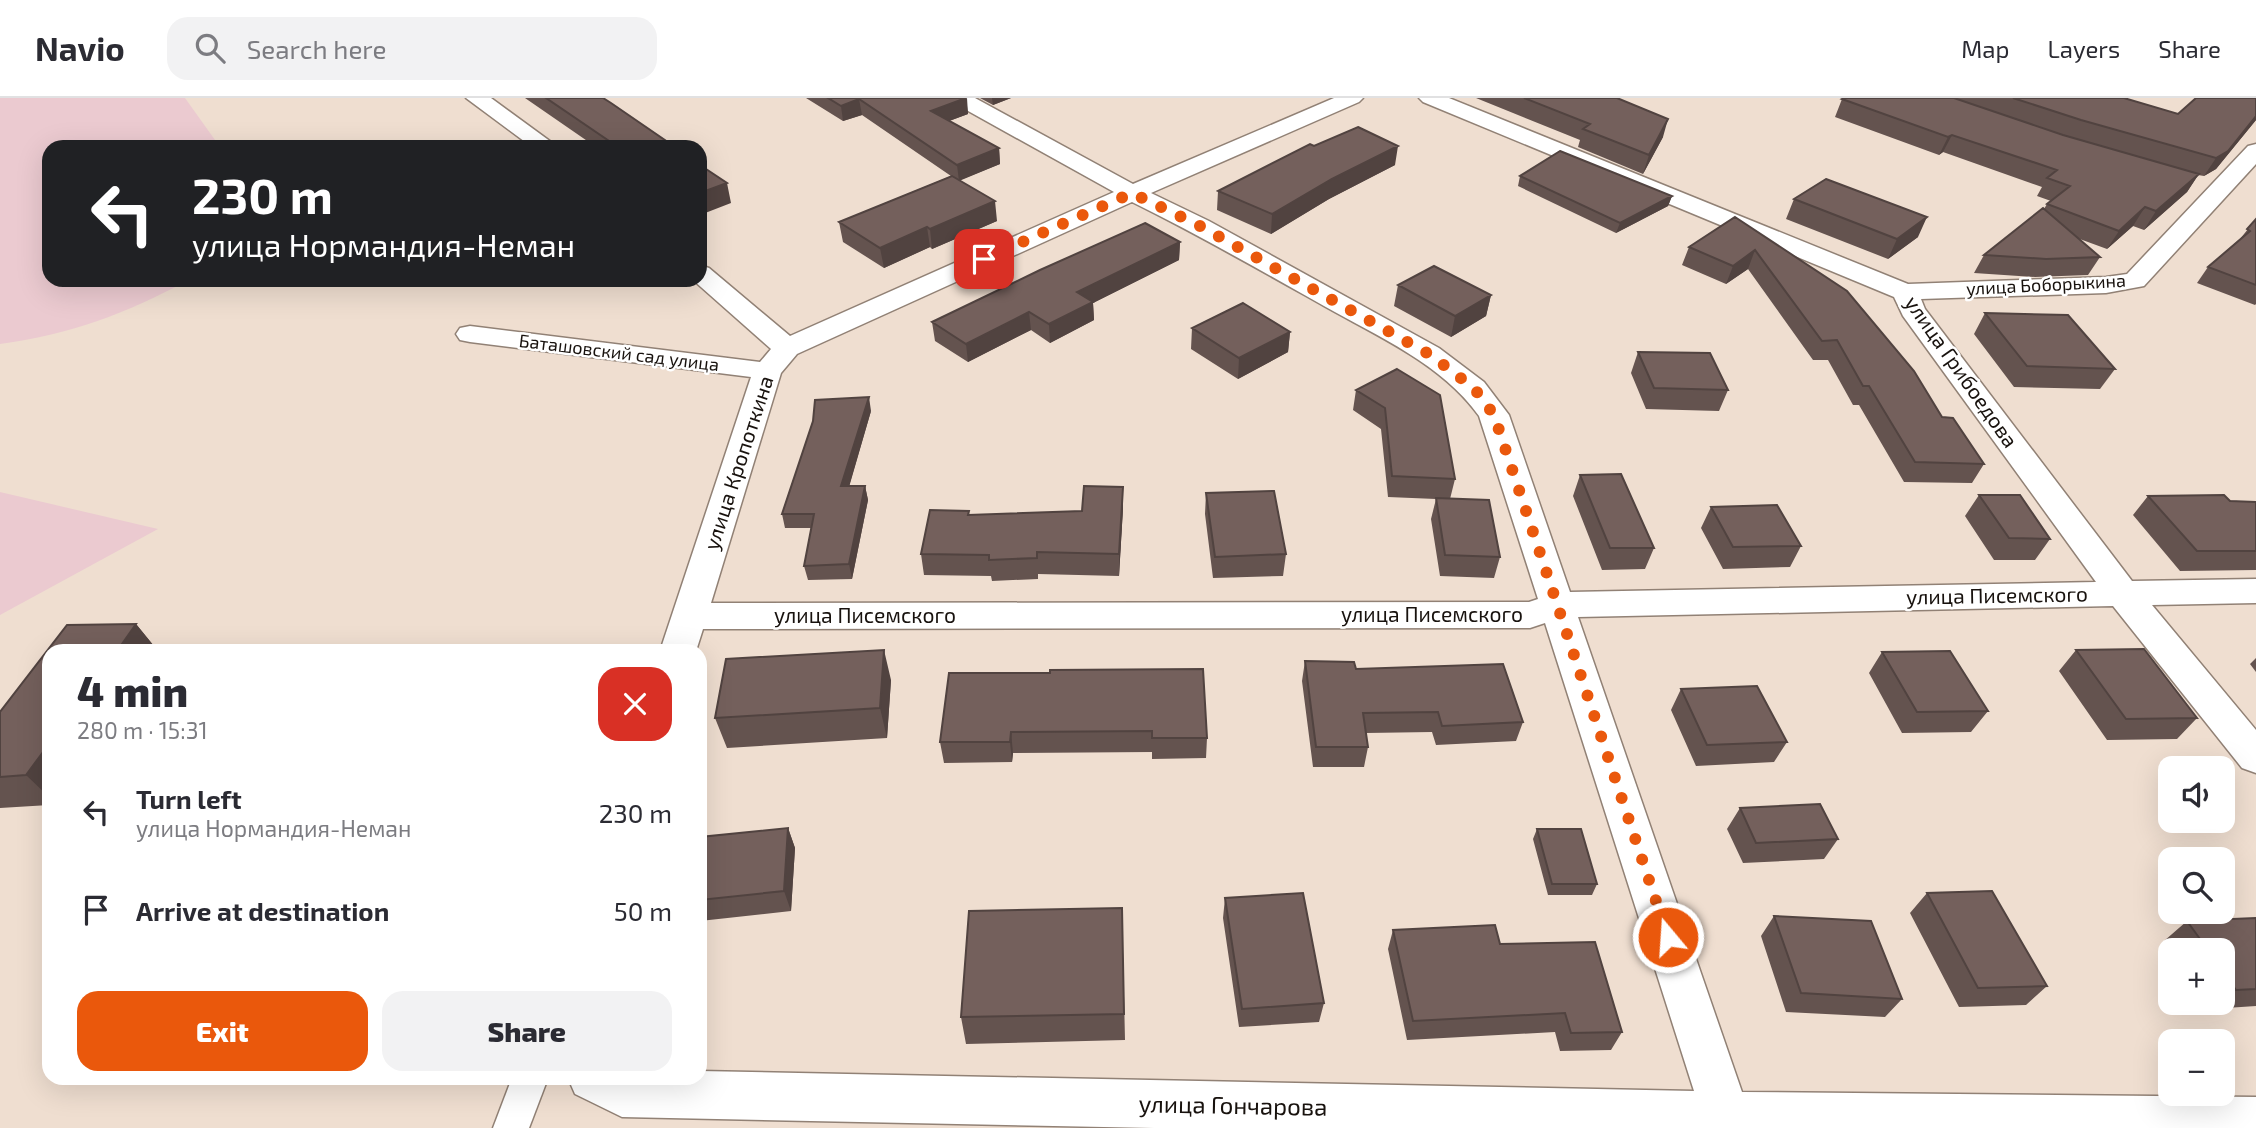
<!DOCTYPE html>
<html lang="en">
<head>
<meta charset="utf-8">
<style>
	body { margin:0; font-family:"Exo 2",sans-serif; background:#f2f2f3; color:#2b2b33; height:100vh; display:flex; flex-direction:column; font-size:26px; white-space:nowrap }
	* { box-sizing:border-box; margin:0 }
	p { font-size:23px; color:#7c7c81 }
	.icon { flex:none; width:38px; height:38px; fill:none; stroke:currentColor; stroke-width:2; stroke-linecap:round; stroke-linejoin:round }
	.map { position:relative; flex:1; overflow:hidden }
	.panel { position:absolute; left:42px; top:546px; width:665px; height:441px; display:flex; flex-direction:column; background:#fff; border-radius:21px; box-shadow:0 7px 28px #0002 }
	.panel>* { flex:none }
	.top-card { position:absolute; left:42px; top:42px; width:665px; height:147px; border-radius:21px; box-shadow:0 7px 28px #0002; background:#202124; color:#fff; overflow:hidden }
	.tools { position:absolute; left:2158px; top:658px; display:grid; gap:14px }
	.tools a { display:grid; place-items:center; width:77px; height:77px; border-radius:14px; background:#fff; box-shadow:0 7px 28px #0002; font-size:35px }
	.pin { position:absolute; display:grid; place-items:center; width:60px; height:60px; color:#fff; margin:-30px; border-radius:14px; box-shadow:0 4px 10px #0006 }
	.me { position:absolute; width:77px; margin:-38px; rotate:342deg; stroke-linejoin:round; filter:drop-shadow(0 0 5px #0008) }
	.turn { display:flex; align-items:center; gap:24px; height:147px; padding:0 35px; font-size:32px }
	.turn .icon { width:91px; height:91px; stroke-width:2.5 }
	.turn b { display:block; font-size:49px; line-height:60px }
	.round { display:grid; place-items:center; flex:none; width:74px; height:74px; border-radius:21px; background:#f2f2f3 }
	.headline { display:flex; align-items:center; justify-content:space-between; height:119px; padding:0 35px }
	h1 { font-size:42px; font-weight:800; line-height:52px }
	.primary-button { display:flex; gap:14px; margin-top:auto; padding:14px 35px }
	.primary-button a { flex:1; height:80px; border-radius:21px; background:#ea580c; color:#fff; font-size:28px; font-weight:800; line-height:80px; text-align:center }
	.primary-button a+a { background:#f2f2f3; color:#2b2b33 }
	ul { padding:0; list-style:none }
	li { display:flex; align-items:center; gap:21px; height:98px; padding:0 35px }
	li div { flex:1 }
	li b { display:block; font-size:26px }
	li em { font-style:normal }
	header { display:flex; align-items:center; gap:42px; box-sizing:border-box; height:98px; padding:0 35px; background:#fff; border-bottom:2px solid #e1e1e2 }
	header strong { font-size:33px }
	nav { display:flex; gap:38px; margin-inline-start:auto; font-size:24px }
	.search { width:490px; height:63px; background:#f2f2f3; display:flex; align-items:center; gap:18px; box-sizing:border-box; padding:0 24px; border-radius:21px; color:#7c7c81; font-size:26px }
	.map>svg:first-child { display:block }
	.green { fill:#ebcad0 }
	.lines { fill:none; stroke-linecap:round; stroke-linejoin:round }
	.pedestrian-casing { stroke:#918175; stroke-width:3 }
	.minor-casing { stroke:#918175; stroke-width:3 }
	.pedestrian { fill:#fff; fill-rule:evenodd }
	.minor { fill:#fff; fill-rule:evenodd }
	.wall { fill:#64534f }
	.shaded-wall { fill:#514340 }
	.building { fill:#74605c; stroke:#514340; stroke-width:2 }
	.route { stroke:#ea580c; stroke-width:12; stroke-dasharray:0 21.6 }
	.labels { text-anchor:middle; stroke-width:5; stroke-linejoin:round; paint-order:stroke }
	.far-street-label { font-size:18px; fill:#18120e; stroke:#fff }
	.street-label { font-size:21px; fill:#18120e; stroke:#fff }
	.near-street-label { font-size:24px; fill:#18120e; stroke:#fff }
</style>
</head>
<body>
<header>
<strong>Navio</strong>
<div class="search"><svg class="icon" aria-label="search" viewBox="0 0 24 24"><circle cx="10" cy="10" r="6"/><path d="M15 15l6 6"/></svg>Search here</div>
<nav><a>Map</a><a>Layers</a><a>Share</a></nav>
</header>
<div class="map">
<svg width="2256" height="1030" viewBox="0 0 2256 1030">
	<rect width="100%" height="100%" fill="#efded0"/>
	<path class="green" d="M0 0H185L220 49H49V182H189C124 216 73 236 0 246Z
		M0 394 158 431 0 517Z"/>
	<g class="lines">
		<defs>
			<path id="pedestrian" d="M512 980H548L529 1030H493Z"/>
			<path id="minor" d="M466 0H491L558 49H532Z
				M948 0H975L1133 86 1334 0H1363L1359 4 1151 95 1209 123 1439 250 1484 284 1509 317 1570 494 2096 484 1903 218 1894 199 1423 4 1419 0H1449L1908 186 2106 179 2127 176 2248 48 2256 46V66L2144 188 2106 195 1921 201 1925 211 2132 483 2256 481V505L2152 507 2256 632V675L2242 670 2113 508 1578 519 1742 994 2256 999V1030H1154L622 1019 575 996 568 980H700V973L1694 993 1545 525 1530 530 703 531 696 553H660L751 279 470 244 460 242 456 236 460 230 470 228 760 264 771 251 693 182H700V167L709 170 790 238 1114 94 952 4ZM1132 104C1197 136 1260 172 1324 208 1379 239 1442 266 1479 318L1538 501 1529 504 711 505 781 275 797 256Z"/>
		</defs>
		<use href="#pedestrian" class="pedestrian-casing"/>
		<use href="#minor" class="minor-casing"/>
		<use href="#pedestrian" class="pedestrian"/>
		<use href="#minor" class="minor"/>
	</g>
	<path class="wall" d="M525 0H603L675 49H596Z
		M806 0H966L968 16 949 23 999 50 1000 66 960 82 997 123 932 151 930 149 884 170 843 144 839 124 951 78 862 17 843 23Z
		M980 0H1011L993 7Z
		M1476 0H1617L1663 39 1643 76 1578 49 1580 42Z
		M1844 0H2124L2178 16 2256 0V22L2216 71 2204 78 2198 77 2187 94 2144 132 2133 128 2107 151 2077 140 2100 159 2088 177 2035 179 1974 175 1984 157 2044 111 2047 106 2051 103 2037 98 2042 89 1943 54 1939 57 1835 19 1842 1Z
		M1314 48 1395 67 1329 101 1271 136 1217 112 1218 93Z
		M1520 78 1672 98 1668 108 1616 135 1518 88Z
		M1794 101 1918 139 1888 161 1786 121Z
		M1735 119 1942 319 1984 366 1972 385 1904 384 1859 307H1853L1828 262H1813L1748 171 1726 186 1682 167 1689 149Z
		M2256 121V206L2255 207 2197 185 2208 169 2240 141Z
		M1180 144 1179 162 1093 205 1094 222 1050 245 1031 232 968 264 935 243 932 224Z
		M1398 187 1491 197 1486 218 1451 239 1394 208Z
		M1985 215 2115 271 2100 291 2014 289 1974 236Z
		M1192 230 1290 234 1288 254 1238 281 1191 251Z
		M1638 254 1728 292 1719 313 1646 311 1631 275Z
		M1397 271 1455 381 1450 401 1500 459 1494 480 1440 478 1431 421 1436 401 1388 399 1381 331 1353 312 1356 292Z
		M871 313 849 388H865L868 402 852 481 808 482 804 468 811 430H785L782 416Z
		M1580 377 1654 450 1645 471 1602 472 1573 398Z
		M1123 389V410L1119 478 1038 476V481L992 483 991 478 924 477 921 456 970 417 1082 413Z
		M1206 395 1286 456 1283 478 1213 480 1205 416Z
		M1979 397 2050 441 2035 462H1994L1965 418Z
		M2148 398 2256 404V472L2180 473 2133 417Z
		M1711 409 1801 448 1790 469 1723 471 1701 430Z
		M136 526 158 553H49V707L0 710V614L67 527Z
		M2076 552 2197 620 2177 641 2107 642 2059 573Z
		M1882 554 1988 613 1971 634 1902 635 1869 575Z
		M2256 560V574L2250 566Z
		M1305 563 1356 571 1523 624 1516 643 1436 647 1432 634 1366 635 1368 649 1364 669H1313L1302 583Z
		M949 575 1207 640 1206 660 1152 661V654L1013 655 1012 664 944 665 940 644Z
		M891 582 887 640 727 650 715 620Z
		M1681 591 1787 644 1774 664 1696 668 1671 612Z
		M1740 710 1838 741 1824 761 1743 765 1727 731Z
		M788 730 795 750 791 813 700 823V739Z
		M1537 731 1597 786 1592 797H1548L1533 741Z
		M1927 795 2047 888 2026 907 1959 909 1910 815Z
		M1225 800 1324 905 1319 924 1239 929 1223 820Z
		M1122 810 1125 942 966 946 961 919Z
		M1774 818 1902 901 1885 919 1786 914 1761 838Z
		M2256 820V908L2211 911 2207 905H2222V852H2171L2164 843 2187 823Z
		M1393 832 1500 846 1622 934 1611 952 1560 953 1555 934 1407 942 1388 851Z"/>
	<path class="shaded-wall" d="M967 0 968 16 933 29 931 13Z
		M992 0H1011L993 7Z
		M859 1 862 17 843 23 841 8Z
		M2256 18V22L2216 71 2204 78 2216 60Z
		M1668 21 1663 39 1643 76 1649 57Z
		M1952 37 1943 54 1939 57 1948 39Z
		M1398 48 1395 67 1329 101 1271 136 1272 116 1332 81Z
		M999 50 1000 66 959 83 957 67Z
		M2199 76 2187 94 2144 132 2156 113Z
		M727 85 731 105 700 117V95Z
		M1672 98 1668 108 1616 135 1620 125Z
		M995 103 997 123 932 151 930 131Z
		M2145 109 2133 128 2107 151 2119 133Z
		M1927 119 1918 139 1888 161 1897 141Z
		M927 129 930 149 884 170 880 150Z
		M1180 144 1179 162 1093 205 1094 222 1050 245 1049 226 1077 194Z
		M1755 152 1748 171 1726 186 1733 168Z
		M1491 197 1486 218 1451 239 1455 218Z
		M1029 214 1031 232 968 264 966 246Z
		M1290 234 1288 254 1238 281 1239 260Z
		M869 299 871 313 845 403 841 388Z
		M865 388 868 402 852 481 849 466Z
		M1123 389V410L1119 478V456Z
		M136 526 158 553H117Z
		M884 552 891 582 887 640 880 610Z
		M1011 634 1013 655 1012 664 1010 644Z
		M49 646V699L26 677Z
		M788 730 795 750 791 813 784 793Z"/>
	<path class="building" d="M546 0H603L611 5 675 49H618Z
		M828 0H966L931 13 999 50 957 67 859 1 841 8Z
		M1524 0H1617L1668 21 1649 57 1583 31 1590 26Z
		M1844 0H1954L2063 37 2199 76 2156 113 2145 109 2119 133 2047 106 2070 88 2047 80 2057 72 1952 37 1948 39 1842 1Z
		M2013 0H2124L2178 16 2196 0H2256V18L2228 53 2216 60 2081 22Z
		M1358 29 1398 48 1332 81 1272 116 1218 93 1310 46 1314 48Z
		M1560 53 1672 98 1620 125 1520 78Z
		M700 67 727 85 700 95Z
		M952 78 995 103 930 131 927 129 880 150 839 124Z
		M1826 81 1927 119 1897 141 1794 101Z
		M2043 110 2100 159 2046 161 1984 157Z
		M1735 119 1847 193 1914 273 1942 319 1953 320 1984 366 1915 364 1869 288H1863L1837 242 1822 243 1755 152 1733 168 1689 149Z
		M2256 121V187L2208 169 2250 133 2247 131Z
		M1145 125 1180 144 1077 194 1093 204 1049 226 1029 214 966 246 932 224 1040 172Z
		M1434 168 1491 197 1455 218 1398 187Z
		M1243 205 1290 234 1239 260 1192 230Z
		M1985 215 2068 217 2115 271 2027 268Z
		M1638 254 1710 255 1728 292 1654 290Z
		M1397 271 1440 297 1455 381 1392 378 1385 310 1356 292Z
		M869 299 841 388H865L849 466 804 468 814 416H782L813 323 815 302Z
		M1621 376 1654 450H1610L1580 377Z
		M1084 388 1123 389 1119 456 1037 454V460L989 462V457L921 456 930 412 969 413 968 417 1082 413Z
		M1274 393 1286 456 1215 459 1206 395Z
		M1979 397H2020L2050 441 2009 440Z
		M2224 397 2230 403 2256 404V453H2197L2148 398Z
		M1436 400 1489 402 1500 459 1445 457Z
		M1777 407 1801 448 1733 449 1711 409Z
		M136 526 117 553H49V646L26 677 0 679V614L67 527Z
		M2144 551 2197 620 2126 621 2076 552Z
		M884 552 880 610 715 620 726 561Z
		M1950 553 1988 613 1917 614 1882 554Z
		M1305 563 1354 564 1356 571 1503 566 1523 624 1442 628 1438 614 1363 615 1368 649H1316Z
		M1203 571 1207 640H1152V633L1011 634 1010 644H940L949 575H1050V572Z
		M1757 588 1787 644 1707 647 1681 591Z
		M1820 706 1838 741 1756 745 1740 710Z
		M788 730 784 793 700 802V739Z
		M1537 731H1581L1597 786H1552Z
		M1992 793 2047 888 1978 890 1927 795Z
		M1303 795 1324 905 1242 911 1225 800Z
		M1122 810 1124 916 961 919 969 813Z
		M1774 818 1871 823 1902 901 1801 895Z
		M2256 820V891L2236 892 2222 873V852H2208L2187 823Z
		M1495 827 1500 846 1595 844 1622 934 1571 935 1565 915 1413 923 1393 832Z"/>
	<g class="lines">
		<path class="route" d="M984 161 1132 95 1200 128 1429 256 1474 290 1494 317 1668 839"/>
	</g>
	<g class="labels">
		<g class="far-street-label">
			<text transform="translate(2046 187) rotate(-3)" y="6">улица Боборыкина</text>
			<text transform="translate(619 255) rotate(7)" y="6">Баташовский сад улица</text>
		</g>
		<g class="street-label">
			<text transform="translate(1961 274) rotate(55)" y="7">улица Грибоедова</text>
			<text transform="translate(739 365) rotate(-72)" y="7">улица Кропоткина</text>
			<text transform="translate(1997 498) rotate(-1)" y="7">улица Писемского</text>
			<text x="1432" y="524">улица Писемского</text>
			<text x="865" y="525">улица Писемского</text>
		</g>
		<g class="near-street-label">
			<text transform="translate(1233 1008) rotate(1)" y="8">улица Гончарова</text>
		</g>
	</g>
</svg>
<div class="tools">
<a><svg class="icon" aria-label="sound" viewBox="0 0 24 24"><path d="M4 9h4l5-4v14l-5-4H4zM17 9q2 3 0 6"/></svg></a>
<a><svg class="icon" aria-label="search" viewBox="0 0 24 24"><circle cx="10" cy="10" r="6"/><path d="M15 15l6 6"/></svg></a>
<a>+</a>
<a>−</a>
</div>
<div class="pin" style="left:984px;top:161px;background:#d93025"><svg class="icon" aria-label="arrive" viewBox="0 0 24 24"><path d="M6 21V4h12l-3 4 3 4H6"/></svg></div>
<svg class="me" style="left:1668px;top:839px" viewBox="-20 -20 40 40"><circle r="17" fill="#ea580c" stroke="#fff" stroke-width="3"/><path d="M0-11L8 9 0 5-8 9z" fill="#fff"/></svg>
<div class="top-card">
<div class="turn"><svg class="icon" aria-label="left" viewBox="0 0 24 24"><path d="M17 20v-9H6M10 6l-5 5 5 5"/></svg><div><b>230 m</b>улица Нормандия-Неман</div></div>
</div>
<section class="panel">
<div class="headline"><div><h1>4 min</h1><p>280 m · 15:31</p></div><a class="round" style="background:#d93025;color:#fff"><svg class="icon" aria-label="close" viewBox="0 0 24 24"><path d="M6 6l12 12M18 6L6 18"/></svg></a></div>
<ul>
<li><svg class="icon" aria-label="left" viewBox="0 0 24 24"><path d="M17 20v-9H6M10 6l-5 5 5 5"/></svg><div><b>Turn left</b><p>улица Нормандия-Неман</p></div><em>230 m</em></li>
<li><svg class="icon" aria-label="arrive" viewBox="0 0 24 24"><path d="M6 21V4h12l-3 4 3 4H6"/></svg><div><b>Arrive at destination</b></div><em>50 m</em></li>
</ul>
<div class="primary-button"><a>Exit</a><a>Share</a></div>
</section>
</div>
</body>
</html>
